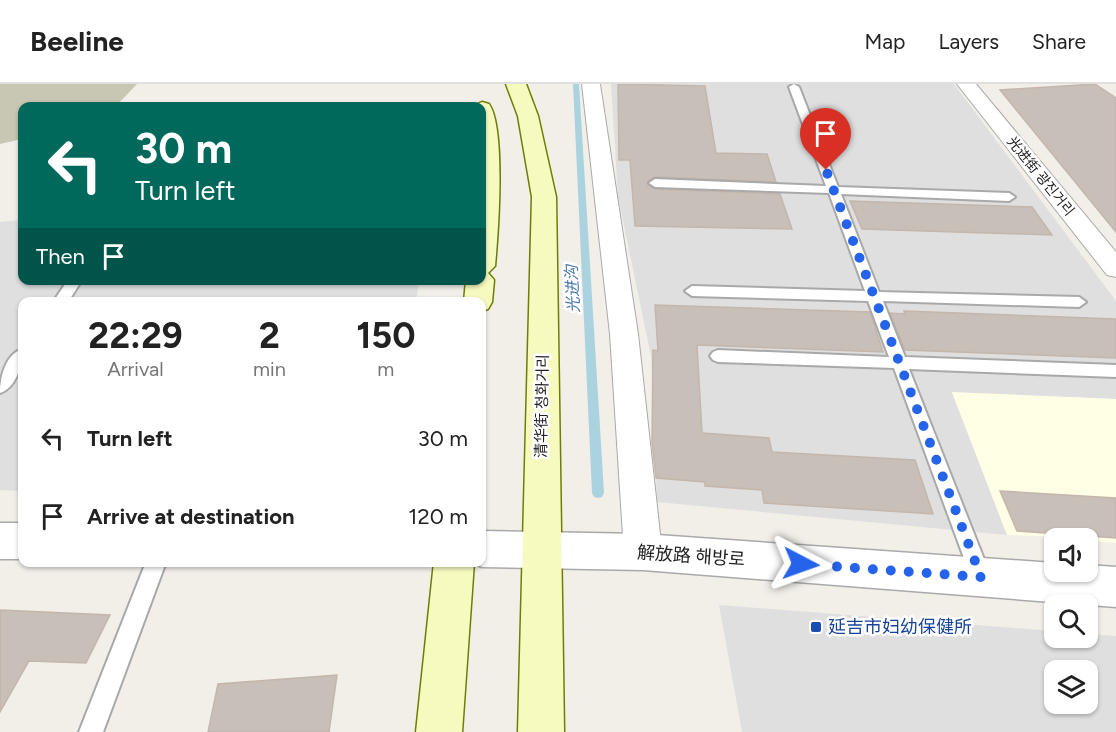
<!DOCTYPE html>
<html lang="en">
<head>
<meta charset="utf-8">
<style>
	body { margin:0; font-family:Figtree,"Noto Sans SC","Noto Sans KR",sans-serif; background:#f2f2f2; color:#222; height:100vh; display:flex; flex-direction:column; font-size:22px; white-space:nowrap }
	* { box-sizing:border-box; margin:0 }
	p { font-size:20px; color:#767676 }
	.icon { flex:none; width:33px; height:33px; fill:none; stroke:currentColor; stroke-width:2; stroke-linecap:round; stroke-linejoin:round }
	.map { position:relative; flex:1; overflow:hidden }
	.drawer { position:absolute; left:18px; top:213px; width:468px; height:270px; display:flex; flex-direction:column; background:#fff; border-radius:12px; box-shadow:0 2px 4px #0004 }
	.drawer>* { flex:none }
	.top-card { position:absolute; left:18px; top:18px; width:468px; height:183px; border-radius:12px; box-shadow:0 2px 4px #0004; background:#00695c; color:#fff; overflow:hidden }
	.fabs { position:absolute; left:1044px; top:444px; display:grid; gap:12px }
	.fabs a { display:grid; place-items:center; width:54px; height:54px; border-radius:12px; background:#fff; box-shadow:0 2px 4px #0004; font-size:30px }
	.pin { position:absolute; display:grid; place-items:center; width:51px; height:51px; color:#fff; margin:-62px -26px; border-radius:50% 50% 50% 0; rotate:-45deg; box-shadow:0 0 6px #0007 }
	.pin .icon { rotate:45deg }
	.me { position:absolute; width:66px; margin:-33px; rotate:94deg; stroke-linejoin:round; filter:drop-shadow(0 0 4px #0008) }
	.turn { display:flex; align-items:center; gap:21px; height:126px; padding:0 18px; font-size:27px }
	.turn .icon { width:78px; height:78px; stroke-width:2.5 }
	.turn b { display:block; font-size:42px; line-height:51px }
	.then { display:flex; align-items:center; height:57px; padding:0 18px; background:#0003; gap:12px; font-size:22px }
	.eta { display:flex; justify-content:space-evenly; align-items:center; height:102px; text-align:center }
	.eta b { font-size:36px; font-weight:700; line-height:42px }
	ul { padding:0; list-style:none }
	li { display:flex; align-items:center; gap:18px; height:78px; padding:0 18px }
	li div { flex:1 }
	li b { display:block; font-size:22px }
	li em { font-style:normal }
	header { display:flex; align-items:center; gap:36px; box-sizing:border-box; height:84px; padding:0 30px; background:#fff; border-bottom:2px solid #e0e0e0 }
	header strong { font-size:28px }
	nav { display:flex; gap:33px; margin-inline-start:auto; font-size:21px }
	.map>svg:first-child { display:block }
	.residential { fill:#e0dfdf; fill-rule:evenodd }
	.education { fill:#ffffe5 }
	.construction { fill:#c7c7b4 }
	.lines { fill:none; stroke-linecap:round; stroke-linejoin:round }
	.stream { fill:#aad3df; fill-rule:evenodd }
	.building { fill:#c7bfb8; stroke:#c4b6ab; stroke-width:1.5 }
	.service-casing { stroke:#a9a9a9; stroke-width:4 }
	.minor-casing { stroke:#a9a9a9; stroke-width:2 }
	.tertiary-casing { stroke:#a9a9a9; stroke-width:3 }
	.secondary-casing { stroke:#707d05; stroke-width:3 }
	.service { fill:#fff; fill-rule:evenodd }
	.minor { fill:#fff; fill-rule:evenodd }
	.tertiary { fill:#fff; fill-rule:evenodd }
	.secondary { fill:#f7fabf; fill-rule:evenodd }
	.route { stroke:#2563eb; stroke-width:10; stroke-dasharray:0 18 }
	.transit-dot { fill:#1a4fb4; stroke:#fff; stroke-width:2 }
	.labels { text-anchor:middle; stroke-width:5; stroke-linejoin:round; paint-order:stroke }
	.far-street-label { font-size:14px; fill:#222; stroke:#fff }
	.street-label { font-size:15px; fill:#222; stroke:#fff }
	.water-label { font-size:16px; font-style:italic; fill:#4a7aab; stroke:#fff }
	.near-street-label { font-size:18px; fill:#222; stroke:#fff }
	.near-transit-label { font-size:18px; fill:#164399; stroke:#fff; text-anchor:start }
</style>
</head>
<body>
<header>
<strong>Beeline</strong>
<nav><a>Map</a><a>Layers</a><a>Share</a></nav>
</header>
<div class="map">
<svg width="1116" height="648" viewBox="0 0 1116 648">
	<rect width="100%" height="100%" fill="#f2efe9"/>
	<path class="residential" d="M611 0H954L1116 217V315L952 309 1007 451 657 418 651 272 618 113Z
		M22 136V196L419 197 416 217 22 218V407L0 406V138Z
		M719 521 1054 547V554H1088V550L1116 552V648H742ZM1054 586H1088V620H1054Z"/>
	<path class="education" d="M952 308 1116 315V459L1088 457V454L1007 451Z"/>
	<path class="construction" d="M0 0H137L116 22H22V55L0 60Z"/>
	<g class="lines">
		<path class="stream" d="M573 0H579L604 409 602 413 598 414 594 413 592 409Z"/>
	</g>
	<path class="building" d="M618 0 705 2 716 69 767 70 776 98 655 93 648 97V101L655 105 780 110 792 145 635 142 630 76H619Z
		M1095 0 1116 14V148L1000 6Z
		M850 117 1032 123 1052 151 862 145Z
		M655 221 870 228 883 268 697 261 702 349 769 354 772 368 915 376 933 430 764 419 762 406 705 402V398L656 394 652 358 653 266 658 267Z
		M904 227 1116 235V274L905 266 890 229 905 230Z
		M1000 407 1116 414V454L1017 447Z
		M0 526 110 531 86 579 29 577 0 628Z
		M337 591 329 648H208L218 600Z"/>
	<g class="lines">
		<defs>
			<path id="service" d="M794 0 799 3 838 103 1009 109 1015 113 1009 117 841 110 879 208 1079 213 1086 218 1079 223 883 217 905 273 1116 281V293L909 285 991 493 988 500 981 503 974 500 971 493 894 284 718 278 713 276 710 272 713 268 718 266 889 273 868 217 692 212 685 207 692 202 865 207 829 109 655 103 649 99 655 95 826 102 789 3Z
				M68 196H82L68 218H53Z
				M22 265C23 280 16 304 0 309 0 294 5 271 22 265Z
				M146 478H166L103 648H79Z"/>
			<path id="minor" d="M582 0H600L638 250 662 468 656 480 643 485 630 480 624 468 610 250Z
				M957 0H976L1116 168V193L1107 191Z"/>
			<path id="tertiary" d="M0 439H22V475H0Z
				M482 447 643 450 1054 479V488H1088V481L1116 483V523L643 486 482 483 470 478H482Z"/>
			<path id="secondary" d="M506 0H526L538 32 556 113 564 648H518L532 113 518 32Z
				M482 18 489 20C506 44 498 150 495 182L488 189 494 196 492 218 488 225 482 227V218H464L466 196H482V22H473Z
				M434 478H474L462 648H416Z"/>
		</defs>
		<use href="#service" class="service-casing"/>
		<use href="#minor" class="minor-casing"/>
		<use href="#tertiary" class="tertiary-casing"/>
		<use href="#secondary" class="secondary-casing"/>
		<use href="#service" class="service"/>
		<use href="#minor" class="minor"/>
		<use href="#tertiary" class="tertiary"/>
		<use href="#secondary" class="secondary"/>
	</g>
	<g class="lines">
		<path class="route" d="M801 480 981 493 826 86"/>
	</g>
	<rect class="transit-dot" x="810" y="537" width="12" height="12" rx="3"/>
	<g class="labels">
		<g class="far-street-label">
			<text transform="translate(1041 92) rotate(51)" y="5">光进街 광진거리</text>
		</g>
		<g class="street-label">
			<text transform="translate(542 322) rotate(-89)" y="5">清华街 청화거리</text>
		</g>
		<g class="water-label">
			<text transform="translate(572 205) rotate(-93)" y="6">光进沟</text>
		</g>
		<g class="near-street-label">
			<text transform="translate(691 472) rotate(4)" y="6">解放路 해방로</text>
		</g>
		<g class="near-transit-label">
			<text x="828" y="549">延吉市妇幼保健所</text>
		</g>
	</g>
</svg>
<div class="fabs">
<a><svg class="icon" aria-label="sound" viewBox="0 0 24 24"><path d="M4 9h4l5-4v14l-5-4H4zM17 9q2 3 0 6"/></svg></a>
<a><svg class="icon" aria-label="search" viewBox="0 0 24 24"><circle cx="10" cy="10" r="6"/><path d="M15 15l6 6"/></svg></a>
<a><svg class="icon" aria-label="layers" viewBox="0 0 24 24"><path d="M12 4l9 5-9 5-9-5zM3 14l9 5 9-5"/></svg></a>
</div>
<div class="pin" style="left:826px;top:86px;background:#d93025"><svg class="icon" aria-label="arrive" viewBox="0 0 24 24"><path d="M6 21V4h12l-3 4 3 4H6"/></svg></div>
<svg class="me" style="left:801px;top:480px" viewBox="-20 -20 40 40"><path d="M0-17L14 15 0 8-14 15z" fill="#2563eb" stroke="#fff" stroke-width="4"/></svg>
<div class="top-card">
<div class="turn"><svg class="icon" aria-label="left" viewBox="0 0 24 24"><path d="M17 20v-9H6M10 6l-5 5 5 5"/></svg><div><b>30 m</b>Turn left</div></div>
<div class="then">Then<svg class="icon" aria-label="arrive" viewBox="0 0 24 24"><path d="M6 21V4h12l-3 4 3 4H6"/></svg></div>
</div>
<section class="drawer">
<div class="eta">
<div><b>22:29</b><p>Arrival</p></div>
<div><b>2</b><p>min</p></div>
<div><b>150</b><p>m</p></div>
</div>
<ul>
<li><svg class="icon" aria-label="left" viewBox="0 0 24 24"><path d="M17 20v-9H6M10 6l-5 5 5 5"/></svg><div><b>Turn left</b></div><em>30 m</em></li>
<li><svg class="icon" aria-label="arrive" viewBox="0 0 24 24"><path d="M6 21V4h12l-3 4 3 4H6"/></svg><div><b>Arrive at destination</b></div><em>120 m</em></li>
</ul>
</section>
</div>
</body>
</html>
